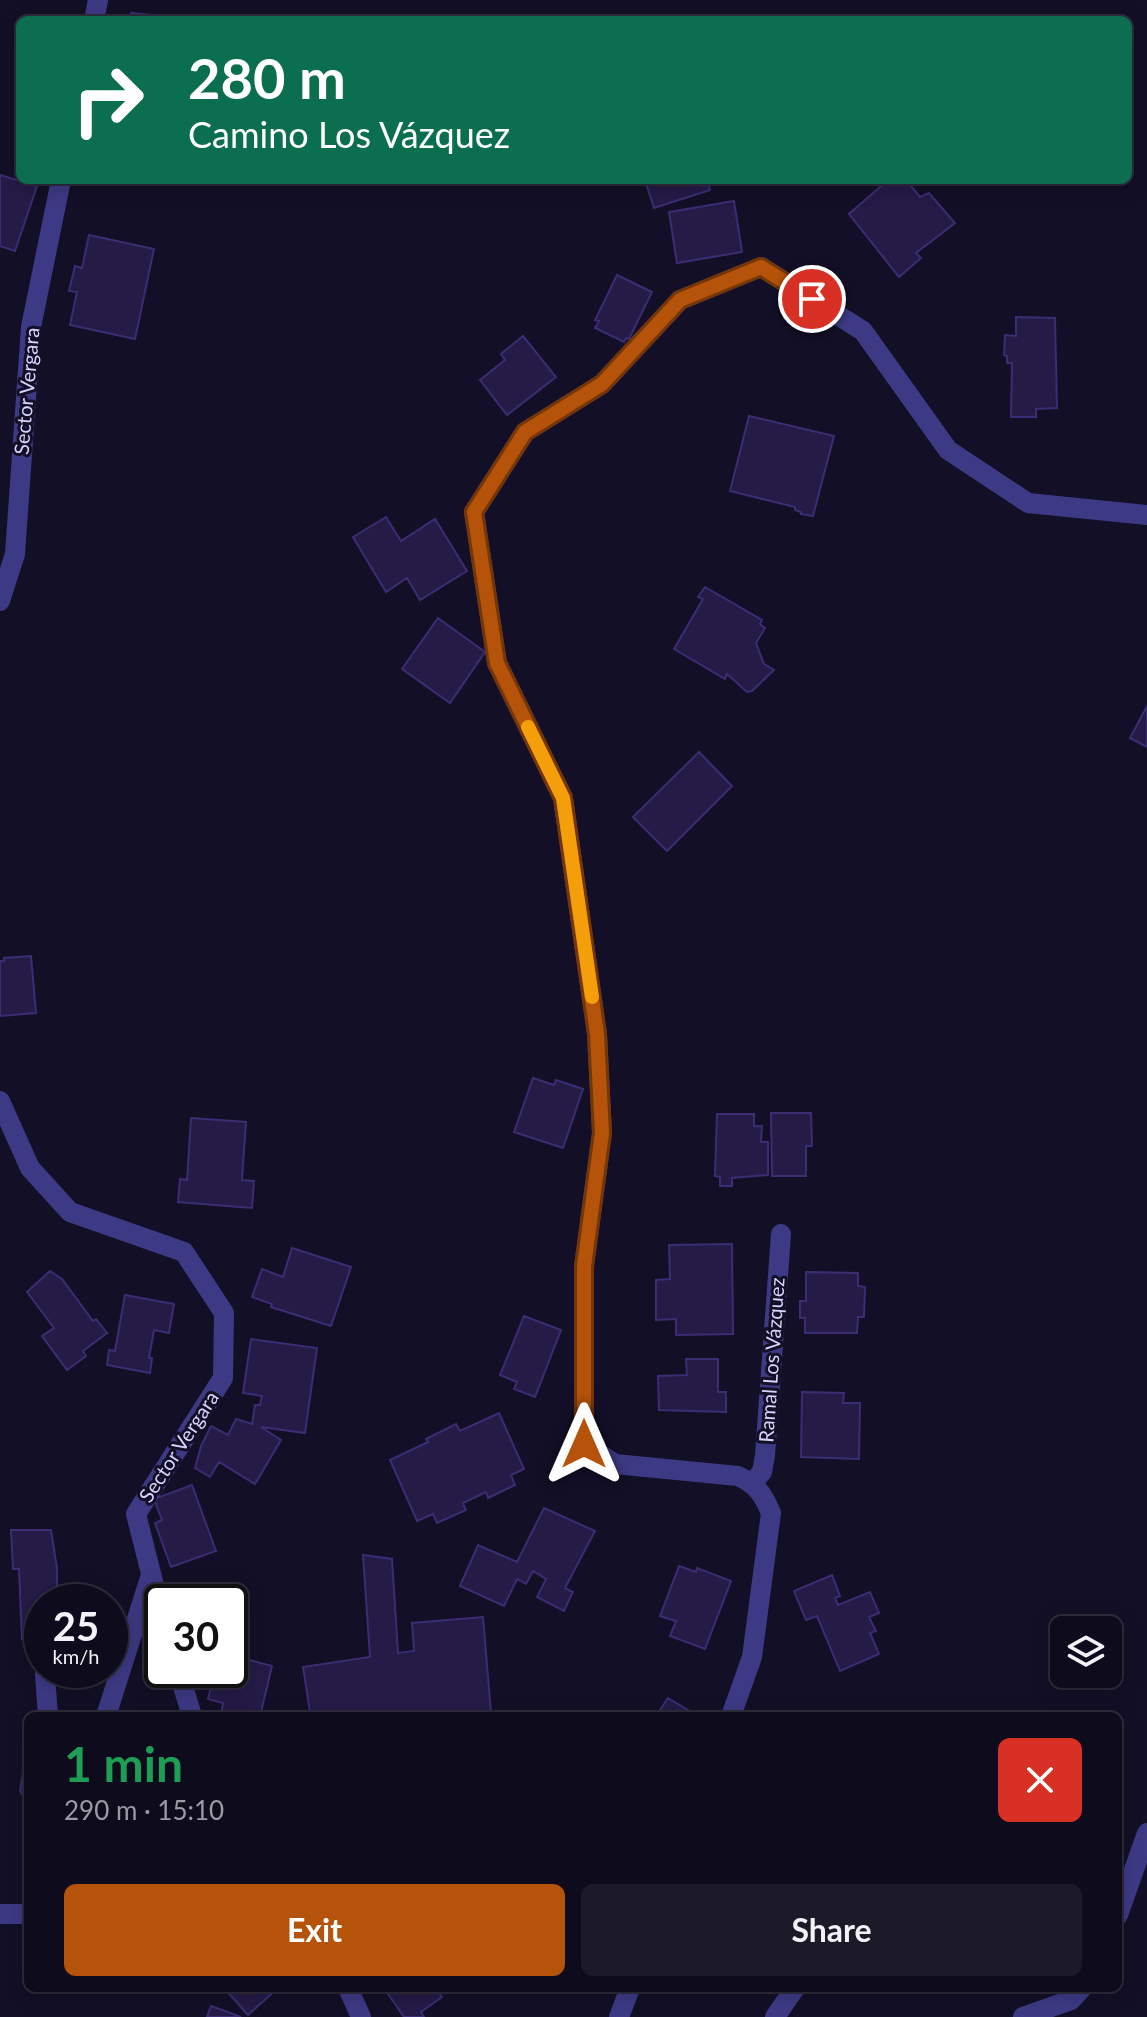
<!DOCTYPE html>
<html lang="en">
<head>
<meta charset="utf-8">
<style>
	body { margin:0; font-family:Lato,sans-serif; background:#1c1929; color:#f1f3f6; height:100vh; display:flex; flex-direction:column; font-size:30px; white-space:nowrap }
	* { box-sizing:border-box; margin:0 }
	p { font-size:26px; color:#9b9ba3 }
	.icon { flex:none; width:44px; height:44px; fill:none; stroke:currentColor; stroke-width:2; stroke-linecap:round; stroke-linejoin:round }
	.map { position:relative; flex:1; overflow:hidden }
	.drawer { position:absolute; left:24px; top:1712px; width:1098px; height:280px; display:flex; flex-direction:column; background:#0e0b1c; border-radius:12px; box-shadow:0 4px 20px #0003,0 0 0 2px #2e2b3b }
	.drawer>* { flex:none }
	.top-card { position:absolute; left:16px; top:16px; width:1116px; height:168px; border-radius:12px; box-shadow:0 4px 20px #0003,0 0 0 2px #2e2b3b; background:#0b6e4f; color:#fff; overflow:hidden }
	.fabs { position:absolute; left:1050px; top:1616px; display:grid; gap:16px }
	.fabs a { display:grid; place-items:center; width:72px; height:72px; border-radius:12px; background:#0e0b1c; box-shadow:0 4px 20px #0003,0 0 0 2px #2e2b3b; font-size:40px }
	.speed { position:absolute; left:24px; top:1584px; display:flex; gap:16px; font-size:40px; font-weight:700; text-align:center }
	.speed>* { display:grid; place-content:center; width:104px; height:104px; border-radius:50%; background:#0e0b1c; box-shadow:0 4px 20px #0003,0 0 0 2px #2e2b3b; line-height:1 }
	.speed small { font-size:20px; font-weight:400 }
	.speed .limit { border:4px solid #111; border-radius:12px; background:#fff; color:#111 }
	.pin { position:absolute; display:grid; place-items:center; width:68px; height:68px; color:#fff; margin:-34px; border:4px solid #fff; border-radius:50%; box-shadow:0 2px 8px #0007 }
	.me { position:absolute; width:88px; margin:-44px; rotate:0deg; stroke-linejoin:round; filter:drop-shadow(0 0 6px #0008) }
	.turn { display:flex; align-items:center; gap:28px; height:168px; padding:0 40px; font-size:36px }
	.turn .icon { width:104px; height:104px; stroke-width:2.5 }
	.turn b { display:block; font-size:56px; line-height:68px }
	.round { display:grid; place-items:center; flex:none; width:84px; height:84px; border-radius:12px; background:#1c1929 }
	.head { display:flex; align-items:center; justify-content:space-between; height:136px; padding:0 40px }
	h1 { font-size:48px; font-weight:700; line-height:60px; color:#1e9e55 }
	.button { display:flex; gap:16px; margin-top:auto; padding:16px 40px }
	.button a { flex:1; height:92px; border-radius:12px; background:#b45309; color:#fff; font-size:32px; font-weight:700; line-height:92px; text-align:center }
	.button a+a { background:#1c1929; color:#f1f3f6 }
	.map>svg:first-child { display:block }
	.building { fill:#241b47; stroke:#3b2d73; stroke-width:2 }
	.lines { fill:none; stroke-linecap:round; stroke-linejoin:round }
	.street { stroke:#3d3a85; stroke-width:20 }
	.route-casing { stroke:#753606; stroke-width:20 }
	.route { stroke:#b45309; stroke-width:14 }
	.slow { stroke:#f59e0b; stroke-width:14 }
	.labels { text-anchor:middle; stroke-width:6; stroke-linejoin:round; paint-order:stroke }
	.street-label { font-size:20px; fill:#d9d4ff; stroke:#130f26 }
</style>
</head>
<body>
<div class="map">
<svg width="1147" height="2017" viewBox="0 0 1147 2017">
	<rect width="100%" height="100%" fill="#130f26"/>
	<path class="building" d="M131 13 187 18V20H131Z
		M0 175 37 186 15 251 0 246Z
		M645 180H707L710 190 654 208Z
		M888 180H906L920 197 929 193 955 223 916 253 921 258 899 277 849 214Z
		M734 201 742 252 677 263 669 212Z
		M89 235 154 249 135 339 70 325 77 292 69 291 75 266 82 268Z
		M617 275 652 292 629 339 626 338 624 342 595 328 599 321 595 320Z
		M1016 317 1055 318 1057 408 1036 409V417H1011L1012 363H1007V356L1004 355 1005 335 1016 336Z
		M523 336 556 377 507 415 480 380 505 360 501 354Z
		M749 416 834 436 813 516 801 514V512L795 510V507L730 491Z
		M386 517 401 541 435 519 467 571 420 600 407 578 386 592 353 537Z
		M705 587 762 620 760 624 765 628 756 643 764 664 774 670 752 691 747 692 727 674 725 679 674 649 703 599 698 597Z
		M438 618 485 652 450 703 402 669Z
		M1147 706V747L1130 738Z
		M699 752 732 786 667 851 633 817Z
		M31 956 36 1013 0 1016V961H4V958Z
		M533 1078 554 1085 556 1080 583 1089 563 1148 514 1132Z
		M771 1113H811L812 1146H806V1176H772Z
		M717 1114H754V1126H762L761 1142H768V1175L732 1178V1186H720V1177L715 1176Z
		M191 1118 246 1122 242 1180 254 1181 252 1208 178 1202 180 1179 187 1180Z
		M732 1244 733 1334 676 1335V1319L656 1320V1280L670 1279 669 1245Z
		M292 1248 351 1267 331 1326 271 1307 272 1304 252 1297 262 1269 283 1277Z
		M50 1271 62 1279 93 1321 96 1319 107 1333 83 1351 86 1356 67 1370 42 1336 54 1328 27 1292Z
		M806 1272 858 1273V1286L865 1287 864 1317H858L857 1333H805V1318H800V1301H806Z
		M125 1295 174 1304 169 1333 154 1330 149 1358H152L150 1373 107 1365 109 1350 115 1351Z
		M524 1316 561 1330 535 1397 514 1389 517 1382 500 1375Z
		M251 1339 317 1348 305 1433 261 1427 281 1440 255 1484 219 1462 210 1477 195 1468 201 1446 211 1426 228 1435 236 1419 252 1424 255 1405H260L262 1396 243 1393Z
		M686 1359H718V1392H726V1412L659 1410 658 1376 687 1375Z
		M802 1392 844 1393 843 1403H860L859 1459 801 1457Z
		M499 1413 524 1469 511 1475 515 1485 488 1498 486 1492 463 1503 466 1510 437 1523 433 1514 417 1521 390 1460 428 1442 426 1439 456 1424 460 1431Z
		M192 1485 216 1551 171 1567 155 1523 162 1520 154 1499Z
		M544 1508 595 1531 565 1588 573 1592 564 1611 537 1597 546 1579 533 1571 526 1584 517 1579 504 1606 460 1586 478 1545 517 1562Z
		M11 1530H51L57 1568V1602H42V1638L22 1639 19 1569H13Z
		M363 1555 392 1559 398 1653 414 1651 412 1623 483 1617 491 1713 446 1716H309L308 1712H310L303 1667 370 1657Z
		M679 1566 696 1572 697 1568 731 1581 705 1649 670 1636 676 1621 660 1616Z
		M832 1575 840 1596 835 1598 838 1605 870 1592 879 1613 869 1617 876 1631 870 1633 879 1654 840 1671 817 1616 806 1620 794 1591Z
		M230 1655 272 1666 260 1716H221L223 1703 208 1699 215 1670H230Z
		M668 1698 698 1716H656Z
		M23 1773H28V1803L20 1791Z
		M224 1988H278L248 2015Z
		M384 1988H436L442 1997 421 2012 424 2017H404Z
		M211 2006 241 2017H207Z"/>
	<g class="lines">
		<path class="street" d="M94 20 98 0
			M0 601 15 554 31 327 61 180
			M0 1101 30 1168 70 1212 184 1252 224 1313 223 1378 136 1514 162 1617
			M752 1483 762 1472 765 1455 781 1234
			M178 1670 192 1716
			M45 1675 48 1716
			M106 1716 150 1578
			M731 1716 752 1657 771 1513C763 1494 757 1485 738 1476L615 1464 584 1444V1266L602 1133 597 1034 563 798 497 663 474 512 525 432 602 384 680 300 761 267 863 331 948 450 1028 503 1147 515
			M0 1914H28
			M1118 1915 1147 1833
			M348 1988 361 2017
			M619 2017 630 1988
			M775 2017 795 1988
			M1023 2017 1071 2000 1082 1988"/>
	</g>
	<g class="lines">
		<defs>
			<path id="route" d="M584 1444V1266L602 1133 597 1034 563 798 497 663 474 512 525 432 602 384 680 300 761 267 812 299"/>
		</defs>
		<use href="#route" class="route-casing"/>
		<use href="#route" class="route"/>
		<path class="slow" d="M528 727 563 798 592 997"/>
	</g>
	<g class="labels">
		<g class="street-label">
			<text transform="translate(27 391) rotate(-85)" y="7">Sector Vergara</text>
			<text transform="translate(772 1360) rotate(-86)" y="7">Ramal Los Vázquez</text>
			<text transform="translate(179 1447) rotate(-57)" y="7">Sector Vergara</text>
		</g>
	</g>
</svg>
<div class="fabs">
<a><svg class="icon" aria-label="layers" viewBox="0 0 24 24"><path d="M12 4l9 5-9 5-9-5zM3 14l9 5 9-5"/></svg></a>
</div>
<div class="speed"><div>25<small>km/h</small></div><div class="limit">30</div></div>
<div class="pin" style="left:812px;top:299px;background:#d93025"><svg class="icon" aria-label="arrive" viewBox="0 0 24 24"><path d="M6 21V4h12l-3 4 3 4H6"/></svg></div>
<svg class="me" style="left:584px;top:1444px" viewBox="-20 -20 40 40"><path d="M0-17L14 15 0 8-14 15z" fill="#b45309" stroke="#fff" stroke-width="4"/></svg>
<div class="top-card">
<div class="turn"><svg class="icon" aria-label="right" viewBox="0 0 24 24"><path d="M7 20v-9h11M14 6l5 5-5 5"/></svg><div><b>280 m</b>Camino Los Vázquez</div></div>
</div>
<section class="drawer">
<div class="head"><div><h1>1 min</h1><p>290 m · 15:10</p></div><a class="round" style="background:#d93025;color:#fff"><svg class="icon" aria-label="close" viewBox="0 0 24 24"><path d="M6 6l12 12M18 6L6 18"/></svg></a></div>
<div class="button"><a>Exit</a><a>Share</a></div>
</section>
</div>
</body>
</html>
